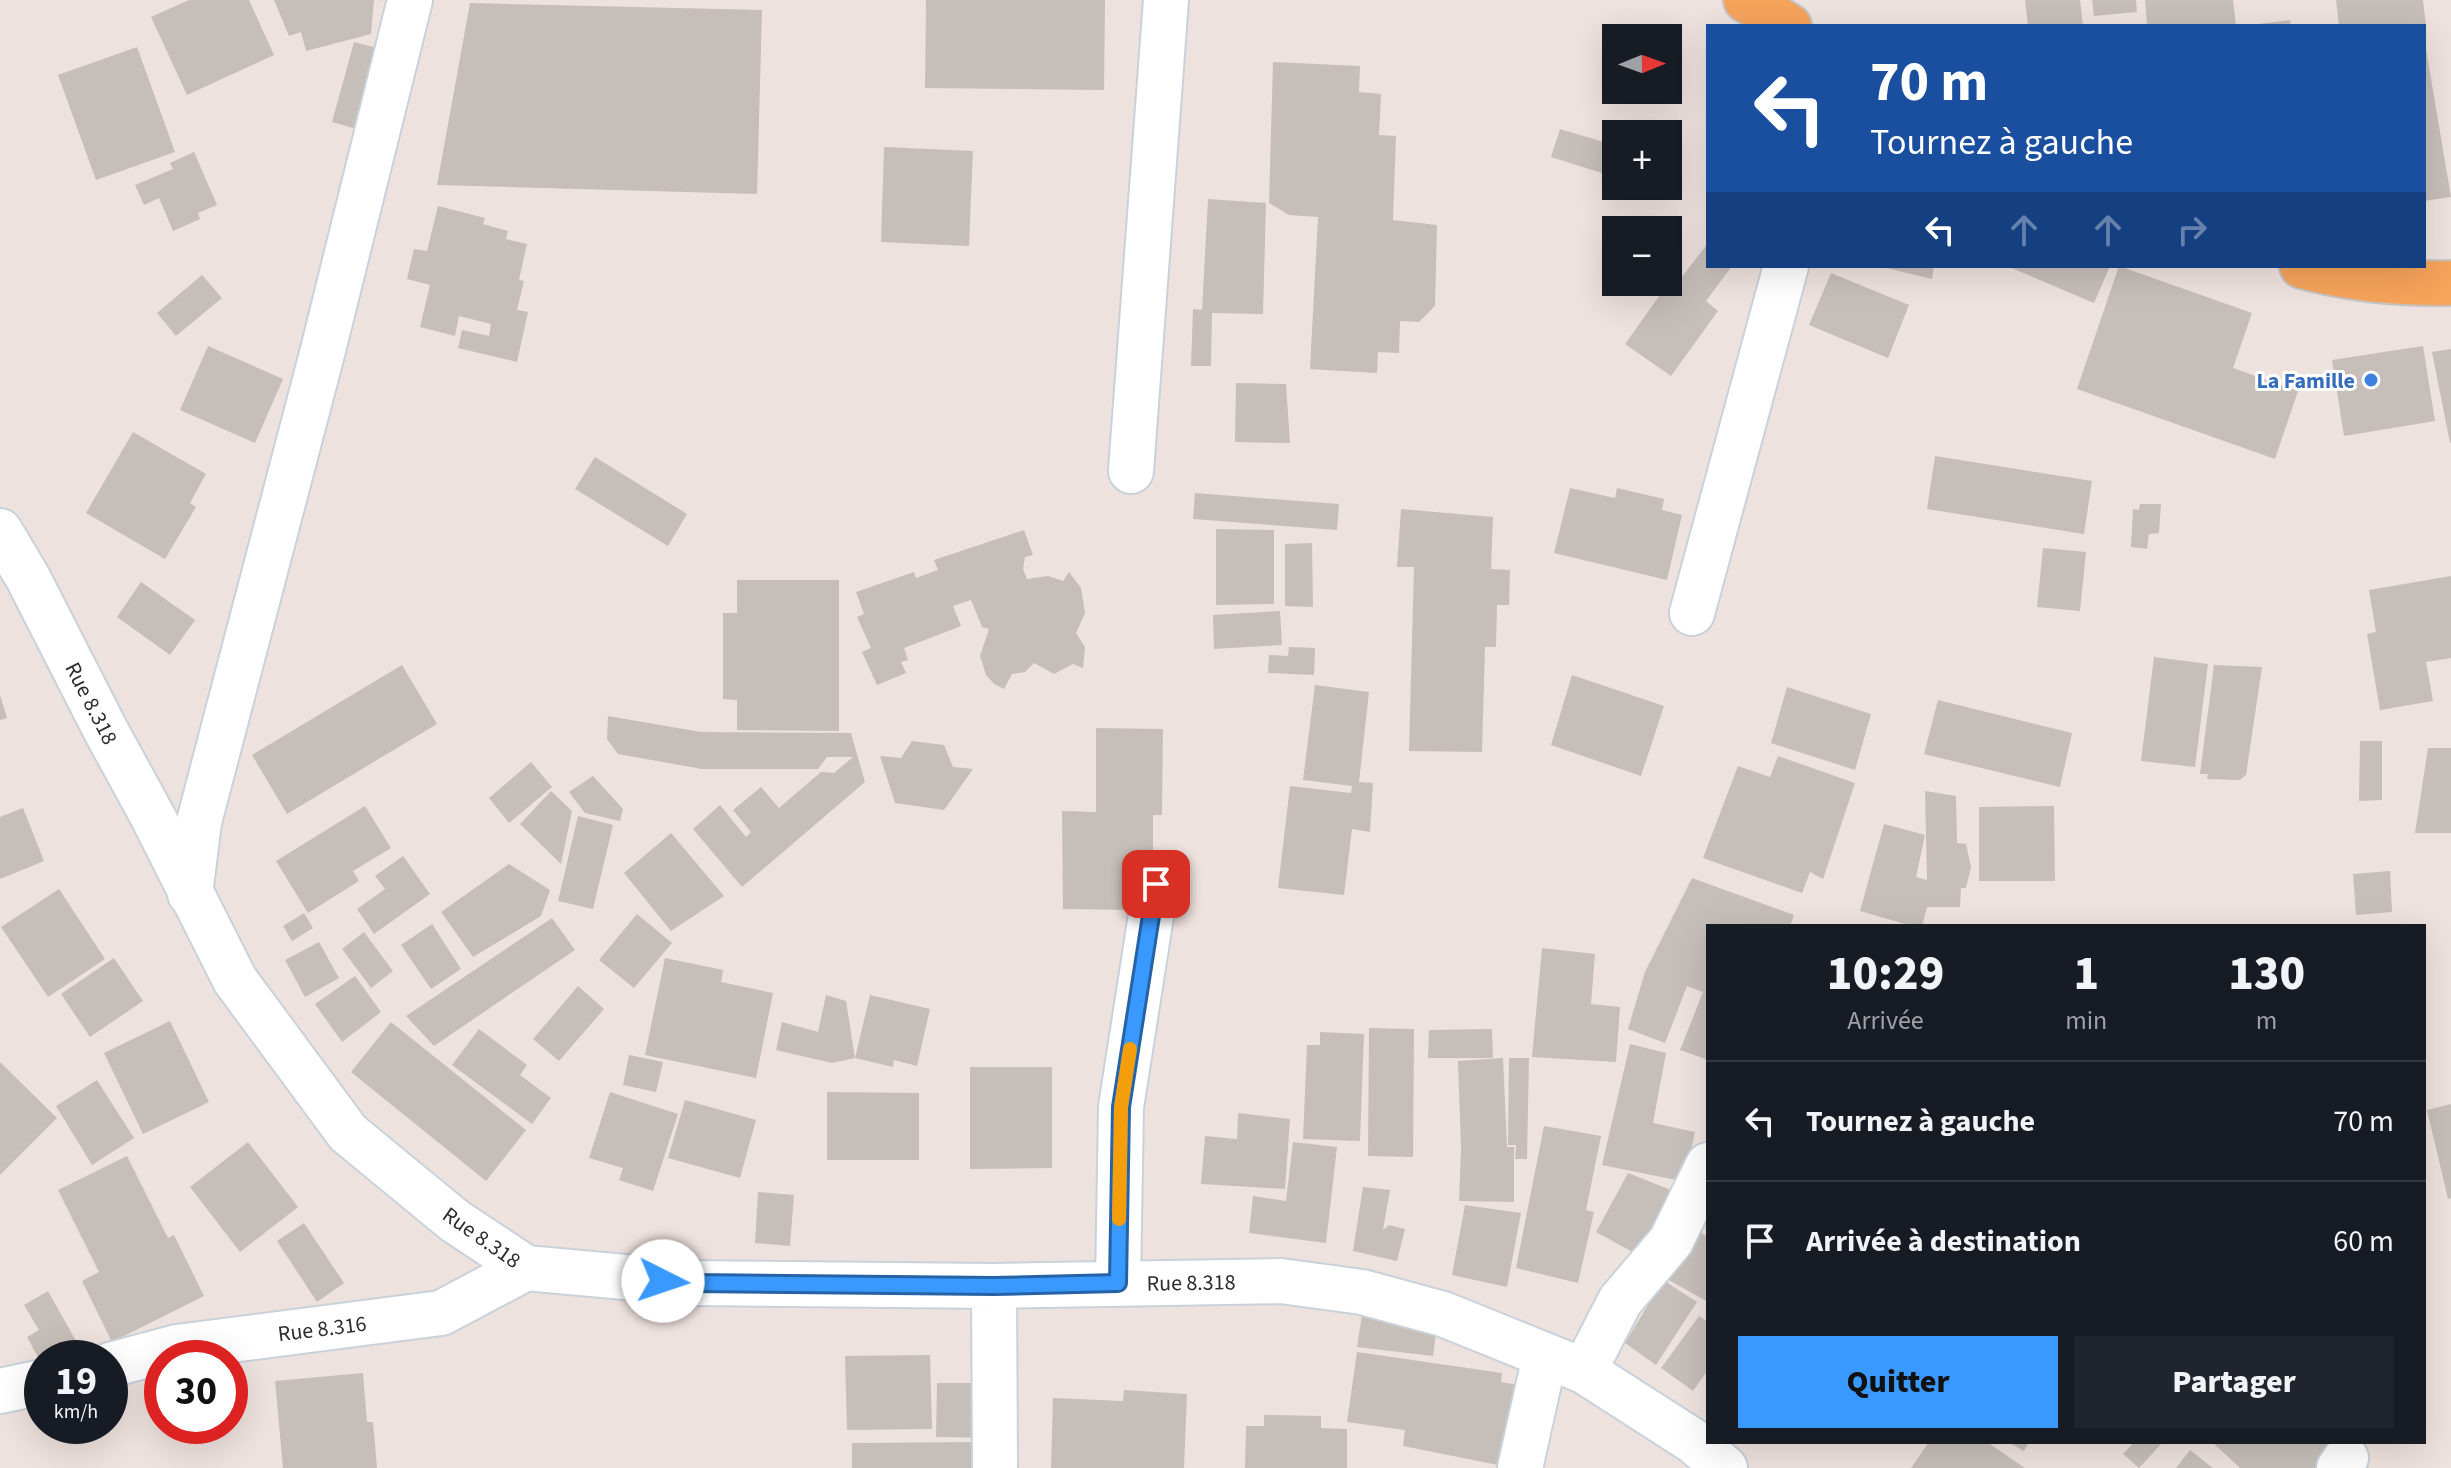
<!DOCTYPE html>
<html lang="fr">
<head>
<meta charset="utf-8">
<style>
	body { margin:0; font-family:"Source Sans 3",sans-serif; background:#20242c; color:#f1f3f6; height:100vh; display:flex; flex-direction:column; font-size:30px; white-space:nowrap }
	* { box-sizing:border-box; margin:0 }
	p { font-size:26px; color:#9ea1a6 }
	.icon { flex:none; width:44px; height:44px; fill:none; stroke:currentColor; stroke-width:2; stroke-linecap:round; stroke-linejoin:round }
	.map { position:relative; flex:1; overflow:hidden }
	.drawer { position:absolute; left:1706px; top:924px; width:720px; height:520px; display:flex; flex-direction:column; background:#171b24; border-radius:0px; box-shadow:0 8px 32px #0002 }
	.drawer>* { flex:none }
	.hud { position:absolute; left:1706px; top:24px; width:720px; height:244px; border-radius:0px; box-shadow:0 8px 32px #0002; background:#1a4fa0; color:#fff; overflow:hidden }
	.needle { width:52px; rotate:89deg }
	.buttons { position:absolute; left:1602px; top:24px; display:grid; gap:16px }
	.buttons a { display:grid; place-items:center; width:80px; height:80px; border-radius:0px; background:#171b24; box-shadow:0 8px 32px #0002; font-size:40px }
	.speed { position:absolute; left:24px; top:1340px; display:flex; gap:16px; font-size:40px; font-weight:700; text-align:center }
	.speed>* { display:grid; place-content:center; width:104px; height:104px; border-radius:50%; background:#171b24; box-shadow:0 8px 32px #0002; line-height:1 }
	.speed small { font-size:20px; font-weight:400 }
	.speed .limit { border:12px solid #d22; background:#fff; color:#111 }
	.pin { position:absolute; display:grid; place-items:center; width:68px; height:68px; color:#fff; margin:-34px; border-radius:16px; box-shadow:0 4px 12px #0006 }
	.me { position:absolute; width:88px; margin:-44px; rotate:94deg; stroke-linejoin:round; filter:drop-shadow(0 0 6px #0008) }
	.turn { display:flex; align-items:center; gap:28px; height:168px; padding:0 32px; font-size:36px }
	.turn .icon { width:104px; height:104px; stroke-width:2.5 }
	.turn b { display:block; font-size:56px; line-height:68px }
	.lanes { display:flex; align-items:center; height:76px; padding:0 32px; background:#0003; justify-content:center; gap:40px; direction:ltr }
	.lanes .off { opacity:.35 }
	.eta { display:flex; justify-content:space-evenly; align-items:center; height:136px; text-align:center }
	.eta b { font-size:48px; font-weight:800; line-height:56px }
	.action { display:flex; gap:16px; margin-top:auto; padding:16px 32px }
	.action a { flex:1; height:92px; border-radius:0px; background:#3a99ff; color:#111; font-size:32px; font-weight:800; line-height:92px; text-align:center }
	.action a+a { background:#20242c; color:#f1f3f6 }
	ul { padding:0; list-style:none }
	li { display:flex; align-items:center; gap:24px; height:120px; padding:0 32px; border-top:2px solid #363941 }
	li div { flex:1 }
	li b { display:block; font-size:30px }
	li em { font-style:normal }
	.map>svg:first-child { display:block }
	.building { fill:#c6beb9 }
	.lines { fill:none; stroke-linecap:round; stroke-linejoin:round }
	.minor-casing { stroke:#c9d1da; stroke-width:48 }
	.major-casing { stroke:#c4c4c4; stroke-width:48 }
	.minor { stroke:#fff; stroke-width:44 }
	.major { stroke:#f6a35b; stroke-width:44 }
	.route-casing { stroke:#2663a6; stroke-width:20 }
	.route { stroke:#3a99ff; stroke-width:14 }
	.slow { stroke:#f59e0b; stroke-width:14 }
	.shop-dot { fill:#3f7fe0; stroke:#fff; stroke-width:3 }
	.labels { text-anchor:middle; stroke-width:6; stroke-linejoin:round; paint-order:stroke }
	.shop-label { font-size:22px; font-weight:bold; fill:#366cbe; stroke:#fff; text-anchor:end }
	.street-label { font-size:22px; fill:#2c2c2c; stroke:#fff }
</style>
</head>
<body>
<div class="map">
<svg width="2451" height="1468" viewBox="0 0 2451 1468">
	<rect width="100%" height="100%" fill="#eee2de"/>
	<path class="building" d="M189 0H249L274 55 187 95 151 17Z
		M274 0H374L371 34 306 51 301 32 289 36Z
		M926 0H1105L1104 90 925 88Z
		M2025 0H2080L2083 26H2028Z
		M2092 0H2136L2137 12 2094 16Z
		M2145 0H2233L2236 26H2147Z
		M2336 0H2423L2426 26H2339Z
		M470 3 762 10 757 194 437 185Z
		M2290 20 2291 26H2259L2258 24Z
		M354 42 389 51 367 132 332 122Z
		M137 47 175 152 96 180 58 75Z
		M2426 49 2451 197 2424 201V50Z
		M1273 62 1360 66 1359 92 1381 94 1379 135 1396 136 1393 220 1437 225 1435 306 1419 322 1400 321 1399 353 1378 352 1377 373 1310 369 1318 217 1289 215 1269 203Z
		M1560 129 1614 145 1605 174 1551 157Z
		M884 147 973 151 969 246 881 242Z
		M194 152 217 205 198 213 200 219 173 231 159 198 144 205 135 185 173 169 170 163Z
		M1208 199 1266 203 1263 314 1212 313 1211 366H1191L1193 309 1202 310Z
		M438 206 485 218 483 224 508 231 506 239 527 244 519 280 524 281 517 310 528 312 517 362 458 348 462 330 489 336 491 324 459 316 455 336 420 327 430 285 407 279 414 249 427 251Z
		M1708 243V266H1732L1706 301 1718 311 1671 376 1625 344 1672 278 1678 282Z
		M1878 266H1934L1932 279Z
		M2007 266H2110L2094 303Z
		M2119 266 2252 313 2233 368 2298 391 2275 459 2077 389Z
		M1831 273 1909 305 1888 358 1809 325Z
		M202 275 222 298 176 336 157 313Z
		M208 346 283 379 255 443 180 410Z
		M2423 346 2435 421 2344 436 2332 360Z
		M2451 349V443H2450L2432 352Z
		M1236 383 1286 384 1290 443 1235 442Z
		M133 432 206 474 190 503 196 507 165 559 86 513Z
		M1935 456 2092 481 2084 534 1927 509Z
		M595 457 687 514 668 546 575 489Z
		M1570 488 1615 498 1617 488 1664 499 1662 510 1682 515 1667 580 1554 553Z
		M1195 493 1339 504 1337 530 1193 519Z
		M2140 504H2161L2159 533 2149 534 2147 549 2131 547 2133 509 2139 510Z
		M1401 509 1493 517 1491 569 1510 570 1509 605H1497L1496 647H1485L1482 752 1409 751 1414 567H1397Z
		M1216 529 1274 530V604L1216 605Z
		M1024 530 1033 555 1025 557 1023 569 1027 579 1048 576 1063 581 1069 572 1081 588 1085 613 1076 633 1085 647 1083 668 1073 664 1054 674 1034 663 1025 672 1012 674 1004 689 994 684 986 675 980 656 989 629 982 627 971 600 953 606 961 626 904 648 908 660 901 662 906 673 877 685 862 652 871 648 857 617 864 614 856 592 914 572 916 578 938 570 934 560Z
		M1312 543 1313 607 1285 606V544Z
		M2043 548 2086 552 2080 611 2037 607Z
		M2451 576V658L2426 662 2433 701 2380 710 2367 634 2376 632 2369 590Z
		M737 580H839V731L737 730V700L723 699V613H737Z
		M141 582 195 620 170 655 117 617Z
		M1280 611 1282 645 1214 649 1213 615Z
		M1289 647 1315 648 1314 675 1268 673 1269 655 1288 656Z
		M2154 657 2208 664 2195 767 2141 761Z
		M402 665 437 724 287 814 252 755Z
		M2214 665 2262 667 2246 775 2240 780 2207 779 2208 774H2200Z
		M1572 675 1664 706 1641 776 1551 745Z
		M1315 685 1369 692 1359 782 1373 783 1370 832 1352 829 1344 895 1278 888 1290 786 1351 793 1352 786 1303 780Z
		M1787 687 1871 714 1855 770 1771 743Z
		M0 695 7 718 0 720Z
		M1938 700 2072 733 2060 787 1924 754Z
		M608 716 701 732 851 733 865 782 742 887 693 829 720 805 746 837 751 832 733 810 761 787 779 808 821 772 834 773 853 757H827L818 769H702L618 754 607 739Z
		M1096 728 1163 729 1162 815H1153V894L1134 910 1063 909 1062 811 1096 812Z
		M912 741 944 745 953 767 973 769 944 810 895 803 880 756 901 758Z
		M2360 741H2382V800L2359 801Z
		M2428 748H2451V833H2415Z
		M1778 756 1855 783 1823 879 1810 872 1802 893 1703 858 1738 766 1770 777Z
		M531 762 552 787 509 823 489 798Z
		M593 776 623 809 620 821 585 813 569 792Z
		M551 791 572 811 561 864 520 824Z
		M1925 791 1956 796 1957 843 1966 844 1971 867 1966 888H1961L1960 907H1927L1922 926H1912L1860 911 1884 824 1925 835 1916 877 1927 880Z
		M365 806 391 848 353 871 359 881 308 913 276 861Z
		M2054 806 2055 881H1979V807Z
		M23 808 44 861 0 879V817Z
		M578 816 613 825 593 909 558 901Z
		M671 833 724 896 671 931 624 873Z
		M403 856 430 894 374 934 357 909 385 889 375 876Z
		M509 864 550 890 541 916 473 957 441 912Z
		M2390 871 2392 912 2356 915 2353 874Z
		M1692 878 1794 915 1790 926H1708V1060L1680 1050 1703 992 1687 986 1665 1043 1628 1029 1645 972Z
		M59 889 105 959 48 997 1 927Z
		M304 913 313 928 292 941 283 926Z
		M637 914 672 943 634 988 599 960Z
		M552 918 575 950 434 1046 406 1016Z
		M432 924 461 969 431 989 401 945Z
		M364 932 393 971 371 988 342 949Z
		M319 942 339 978 305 997 285 960Z
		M1542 948 1595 954 1591 1004 1620 1007 1616 1062 1532 1057Z
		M114 958 143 1001 90 1037 61 994Z
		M665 958 723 970 721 982 773 993 756 1078 645 1055Z
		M355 976 381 1012 342 1042 315 1004Z
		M578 986 604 1009 559 1061 533 1039Z
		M826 995 846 1001 855 1058 832 1063 776 1050 782 1022 818 1032Z
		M870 995 930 1009 917 1066 894 1060 893 1067 855 1058Z
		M170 1021 209 1102 143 1134 104 1053Z
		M391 1022 526 1130 486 1181 351 1072Z
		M1369 1028 1414 1029 1413 1157 1368 1156Z
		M479 1029 527 1065 520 1075 551 1098 532 1124 452 1065Z
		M1492 1029 1493 1058H1428L1429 1030Z
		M1320 1032 1364 1034 1360 1141 1303 1139 1307 1045H1320Z
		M1630 1044 1666 1053 1653 1123 1695 1132 1687 1169 1691 1183 1602 1165Z
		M629 1055 663 1062 656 1092 623 1085Z
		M1503 1058 1507 1147H1514V1202L1459 1201 1461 1149 1458 1061Z
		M1509 1058H1529L1527 1159H1515L1516 1145H1508Z
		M0 1062 57 1118 0 1175Z
		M970 1067H1052V1168L970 1169Z
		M97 1080 134 1138 92 1165 56 1106Z
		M610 1092 678 1114 653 1191 619 1180 623 1168 589 1158Z
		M827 1092 919 1093V1160H827Z
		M685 1100 756 1120 740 1178 668 1158Z
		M2451 1104V1198L2448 1199 2427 1110Z
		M1238 1113 1290 1119 1285 1189 1201 1184 1205 1136 1237 1139Z
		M1544 1126 1601 1136 1586 1210 1594 1212 1578 1283 1516 1268Z
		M248 1142 298 1207 240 1252 190 1187Z
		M1293 1142 1337 1147 1326 1243 1249 1233 1253 1196 1286 1201Z
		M127 1156 168 1238 174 1235 204 1296 112 1342 82 1281 99 1272 58 1190Z
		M1628 1173 1671 1190 1675 1183 1649 1261 1596 1232Z
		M1363 1187 1390 1190 1383 1230 1389 1225 1405 1229 1397 1261 1353 1251Z
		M758 1192 794 1195 790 1246 755 1243Z
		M1465 1205 1521 1213 1507 1287 1452 1275Z
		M304 1223 344 1283 317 1302 277 1241Z
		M1689 1226 1708 1237V1302L1658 1274Z
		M1663 1280 1697 1302 1656 1365 1625 1343Z
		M48 1291 76 1341 42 1358 40 1361 27 1337 39 1330 24 1305Z
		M1362 1315 1437 1325 1433 1356 1357 1347Z
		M1699 1316 1708 1322V1370L1693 1391 1661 1368Z
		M1357 1352 1502 1373 1501 1382 1525 1386 1513 1468 1403 1446 1405 1430 1347 1422Z
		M930 1355 932 1429 847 1430 845 1356Z
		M363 1373 367 1422H373L377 1468H283L275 1381Z
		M937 1383H1002L1001 1438 936 1437Z
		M1124 1390 1187 1394 1184 1468H1051L1053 1398 1123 1401Z
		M1264 1415 1321 1416V1428L1347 1429V1468H1245L1246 1426H1264Z
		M980 1442 981 1468H852V1443Z
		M1929 1442H1987L2025 1468H1911Z
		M2008 1442H2029L2024 1451Z
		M2134 1442H2163L2139 1468 2123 1454Z
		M2212 1442H2329L2344 1455 2332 1468H2240Z
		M2190 1450 2213 1468H2176Z"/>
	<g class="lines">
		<defs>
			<path id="minor" d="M1131 471 1166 0
				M0 531 28 578 106 731 153 817 235 980 348 1133 455 1221 526 1268 691 1283 994 1286 1281 1281 1362 1292 1443 1314 1584 1371 1693 1441 1725 1468
				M1692 613 1786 266
				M190 894 199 822 323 350 410 0
				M1118 1283 1121 1107 1156 884
				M994 1286 995 1468
				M110 1365 177 1347 441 1313 526 1268
				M1584 1371 1620 1301 1671 1241 1708 1165
				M0 1391 42 1382
				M1520 1468 1545 1356
				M2339 1468 2346 1458"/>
			<path id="major" d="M1746 0 1789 26
				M2302 266C2350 279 2401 284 2451 283"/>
		</defs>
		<use href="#minor" class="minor-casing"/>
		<use href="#major" class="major-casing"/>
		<use href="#minor" class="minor"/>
		<use href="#major" class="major"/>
	</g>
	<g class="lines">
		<defs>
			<path id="route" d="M663 1281 691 1283 994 1286 1118 1283 1121 1107 1156 884"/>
		</defs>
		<use href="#route" class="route-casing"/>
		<use href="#route" class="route"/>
		<path class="slow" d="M1119 1219 1121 1107 1130 1049"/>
	</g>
	<circle class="shop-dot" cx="2371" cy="380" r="8"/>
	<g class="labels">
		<g class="shop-label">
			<text x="2355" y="388">La Famille</text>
		</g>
		<g class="street-label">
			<text transform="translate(92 703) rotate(63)" y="8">Rue 8.318</text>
			<text transform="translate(482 1237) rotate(35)" y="8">Rue 8.318</text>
			<text transform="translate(1191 1282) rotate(-1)" y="8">Rue 8.318</text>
			<text transform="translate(322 1328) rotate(-7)" y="8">Rue 8.316</text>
		</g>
	</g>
</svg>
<div class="buttons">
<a><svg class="needle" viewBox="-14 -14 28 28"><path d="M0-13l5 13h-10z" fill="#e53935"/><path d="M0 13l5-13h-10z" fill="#9ea1a6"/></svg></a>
<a>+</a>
<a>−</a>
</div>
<div class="speed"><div>19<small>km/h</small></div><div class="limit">30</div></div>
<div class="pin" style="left:1156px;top:884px;background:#d93025"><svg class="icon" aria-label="arrive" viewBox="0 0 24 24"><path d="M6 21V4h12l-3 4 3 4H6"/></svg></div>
<svg class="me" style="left:663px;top:1281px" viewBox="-20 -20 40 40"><circle r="19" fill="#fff"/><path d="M0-13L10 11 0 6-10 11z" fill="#3a99ff"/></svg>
<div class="hud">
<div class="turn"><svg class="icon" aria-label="left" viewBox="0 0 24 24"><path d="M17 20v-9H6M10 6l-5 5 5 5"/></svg><div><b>70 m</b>Tournez à gauche</div></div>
<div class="lanes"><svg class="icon" aria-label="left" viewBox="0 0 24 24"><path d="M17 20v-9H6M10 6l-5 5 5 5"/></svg><svg class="icon off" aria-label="ahead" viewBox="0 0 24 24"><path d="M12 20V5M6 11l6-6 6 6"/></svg><svg class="icon off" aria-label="ahead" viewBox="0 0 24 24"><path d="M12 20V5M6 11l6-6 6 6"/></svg><svg class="icon off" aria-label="right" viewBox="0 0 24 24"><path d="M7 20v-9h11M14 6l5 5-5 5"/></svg></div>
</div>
<section class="drawer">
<div class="eta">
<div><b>10:29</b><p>Arrivée</p></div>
<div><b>1</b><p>min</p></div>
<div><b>130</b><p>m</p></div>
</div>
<ul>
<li><svg class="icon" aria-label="left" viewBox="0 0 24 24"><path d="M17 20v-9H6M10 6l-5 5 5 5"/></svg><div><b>Tournez à gauche</b></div><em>70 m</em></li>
<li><svg class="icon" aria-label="arrive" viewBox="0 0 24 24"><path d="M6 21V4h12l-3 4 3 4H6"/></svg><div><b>Arrivée à destination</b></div><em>60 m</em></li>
</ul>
<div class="action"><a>Quitter</a><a>Partager</a></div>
</section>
</div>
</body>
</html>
